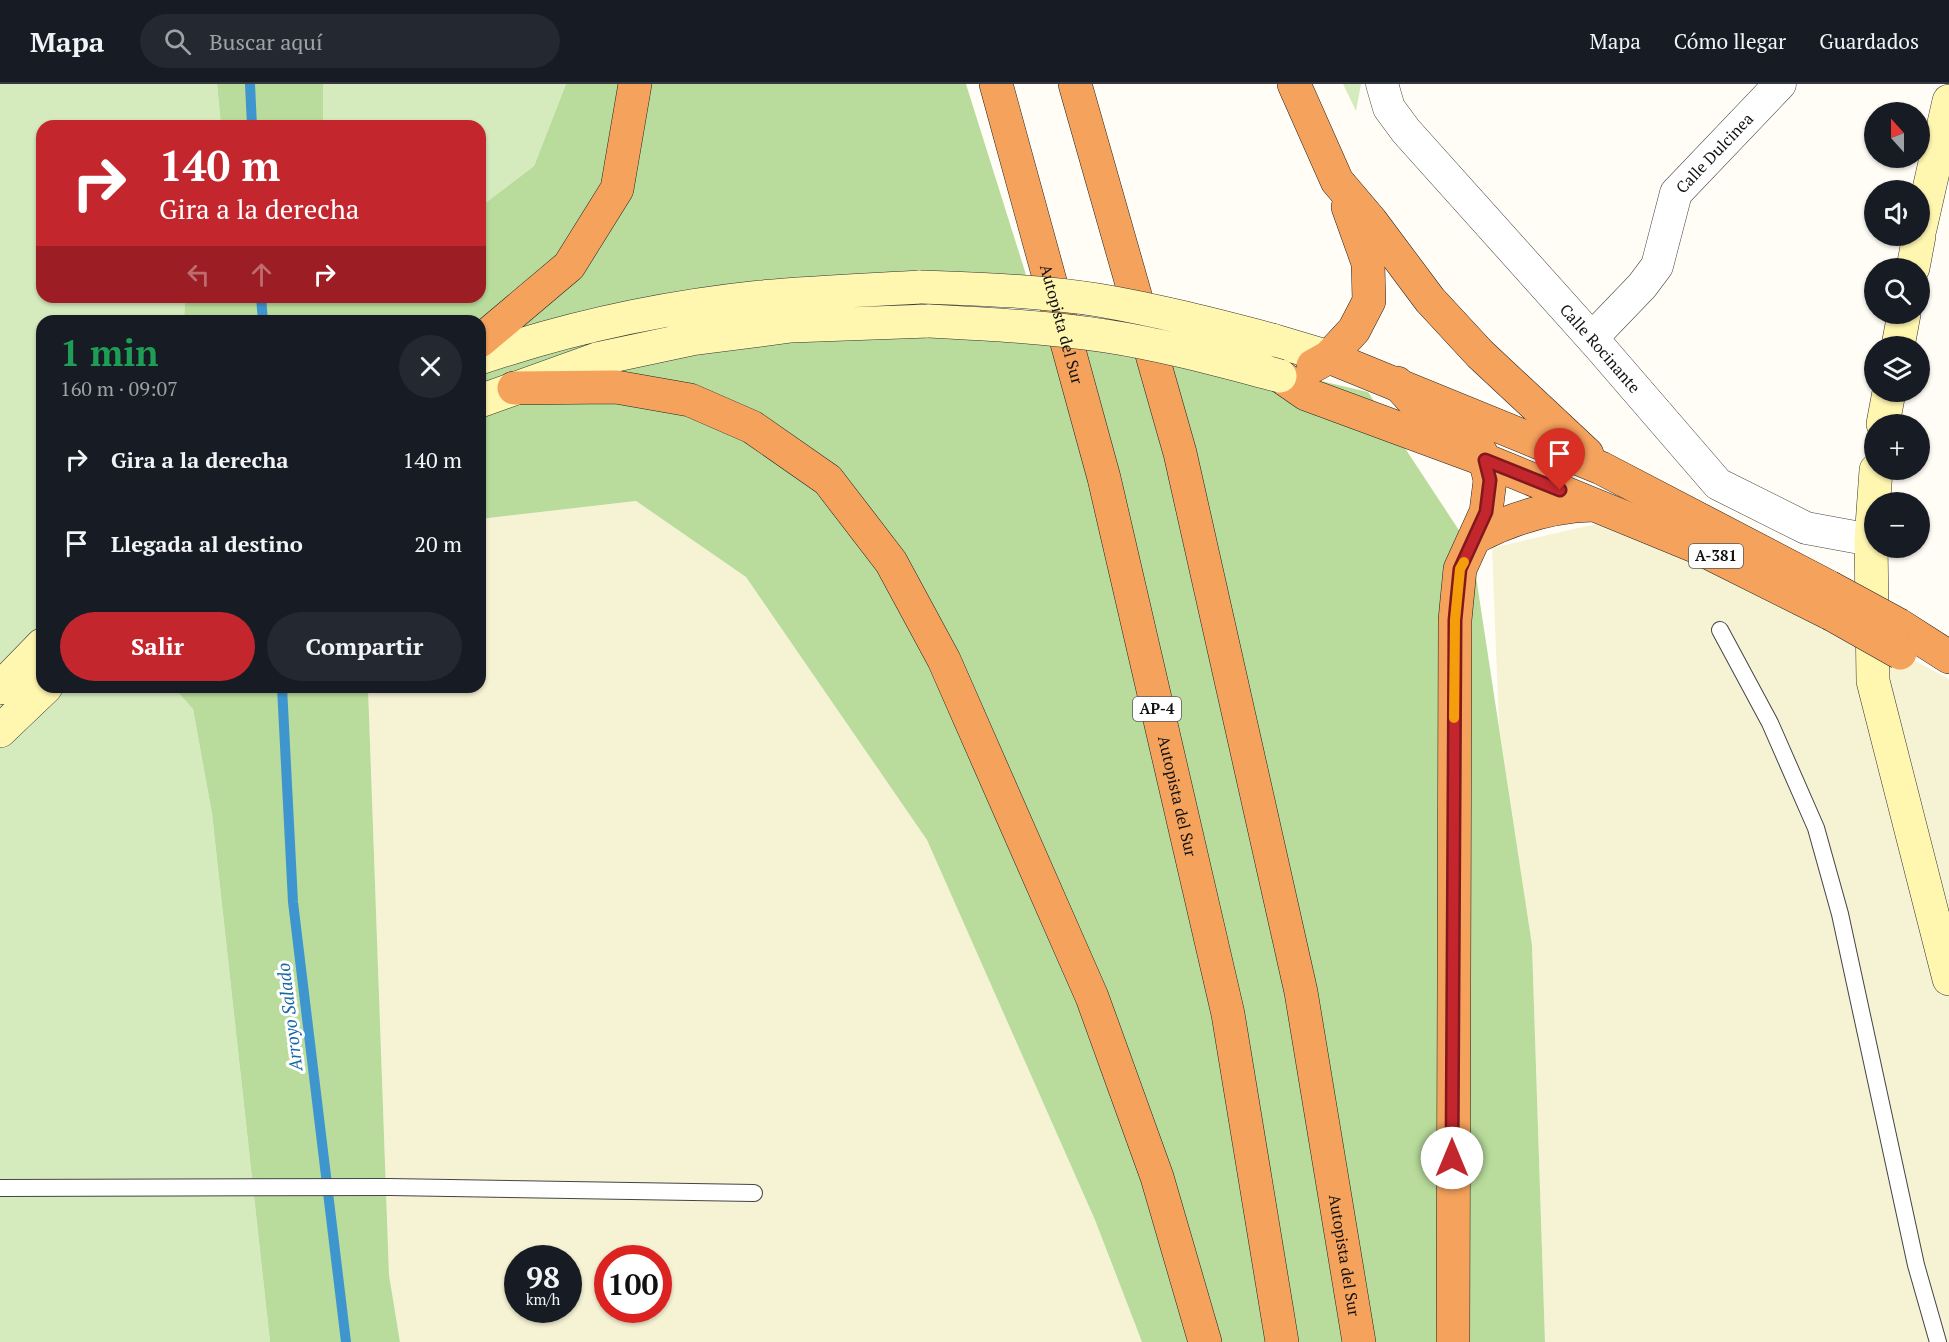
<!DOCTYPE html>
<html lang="es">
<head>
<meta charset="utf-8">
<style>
	body { margin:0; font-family:"PT Serif",serif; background:#242831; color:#f1f3f6; height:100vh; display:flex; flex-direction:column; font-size:22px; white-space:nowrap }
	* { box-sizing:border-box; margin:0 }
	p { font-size:20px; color:#9ea1a6 }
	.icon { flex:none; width:33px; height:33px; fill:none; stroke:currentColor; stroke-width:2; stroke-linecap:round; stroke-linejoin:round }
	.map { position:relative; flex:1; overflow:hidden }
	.drawer { position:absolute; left:36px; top:231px; width:450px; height:378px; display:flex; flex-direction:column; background:#171b24; border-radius:18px; box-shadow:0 2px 4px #0004 }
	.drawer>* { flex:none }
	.hud { position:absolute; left:36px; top:36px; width:450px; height:183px; border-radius:18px; box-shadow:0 2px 4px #0004; background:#c4262e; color:#fff; overflow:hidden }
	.needle { width:39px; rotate:339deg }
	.tools { position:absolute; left:1864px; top:18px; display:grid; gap:12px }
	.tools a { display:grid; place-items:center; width:66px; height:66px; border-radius:50%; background:#171b24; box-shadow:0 2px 4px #0004; font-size:30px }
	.speed { position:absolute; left:504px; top:1161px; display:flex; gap:12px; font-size:30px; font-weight:700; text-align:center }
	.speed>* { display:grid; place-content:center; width:78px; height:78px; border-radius:50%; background:#171b24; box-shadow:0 2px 4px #0004; line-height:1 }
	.speed small { font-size:15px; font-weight:400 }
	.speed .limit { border:9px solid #d22; background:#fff; color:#111 }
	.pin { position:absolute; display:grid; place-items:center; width:51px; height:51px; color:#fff; margin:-62px -26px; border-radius:50% 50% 50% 0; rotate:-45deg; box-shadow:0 0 6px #0007 }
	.pin .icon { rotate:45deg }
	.me { position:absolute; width:66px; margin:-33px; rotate:0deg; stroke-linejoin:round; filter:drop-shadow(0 0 4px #0008) }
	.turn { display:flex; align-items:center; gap:21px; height:126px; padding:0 24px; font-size:27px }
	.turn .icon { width:78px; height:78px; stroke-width:2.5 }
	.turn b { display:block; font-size:42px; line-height:51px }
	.lanes { display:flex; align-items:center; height:57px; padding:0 24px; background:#0003; justify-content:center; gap:30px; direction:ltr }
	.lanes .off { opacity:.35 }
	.round { display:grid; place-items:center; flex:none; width:63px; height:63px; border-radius:32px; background:#242831 }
	.headline { display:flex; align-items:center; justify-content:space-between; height:102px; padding:0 24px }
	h1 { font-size:36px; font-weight:700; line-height:45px; color:#1e9e55 }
	.cta { display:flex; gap:12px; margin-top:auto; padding:12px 24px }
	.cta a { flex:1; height:69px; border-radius:36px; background:#c4262e; color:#fff; font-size:24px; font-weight:700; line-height:69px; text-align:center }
	.cta a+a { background:#242831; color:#f1f3f6 }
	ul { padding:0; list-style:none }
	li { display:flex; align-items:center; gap:18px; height:84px; padding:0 24px }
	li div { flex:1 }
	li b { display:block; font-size:22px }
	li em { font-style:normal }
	header { display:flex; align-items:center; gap:36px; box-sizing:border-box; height:84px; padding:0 30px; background:#171b24; border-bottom:2px solid #363941 }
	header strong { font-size:28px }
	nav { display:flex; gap:33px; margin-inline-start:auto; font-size:21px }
	.search { width:420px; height:54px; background:#242831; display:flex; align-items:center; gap:15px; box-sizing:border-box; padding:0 21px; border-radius:33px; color:#9ea1a6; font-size:22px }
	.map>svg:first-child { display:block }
	.farmland { fill:#f6f3d4; fill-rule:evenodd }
	.green { fill:#d5ebbd }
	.forest { fill:#b9dc9c }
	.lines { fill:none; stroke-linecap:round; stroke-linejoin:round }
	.stream { stroke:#3f96cf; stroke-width:10 }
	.lane-casing { stroke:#444; stroke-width:18 }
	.street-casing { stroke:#444; stroke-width:33 }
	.secondary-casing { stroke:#333; stroke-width:34 }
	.highway-casing { stroke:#222; stroke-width:34 }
	.lane { stroke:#fff; stroke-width:16 }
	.street { stroke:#fff; stroke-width:32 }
	.secondary { stroke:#fff6b0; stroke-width:33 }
	.highway { stroke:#f5a25d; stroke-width:33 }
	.secondary-bridge-casing { stroke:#333; stroke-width:34; stroke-linecap:butt }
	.highway-bridge-casing { stroke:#222; stroke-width:34; stroke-linecap:butt }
	.secondary-bridge { stroke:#fff6b0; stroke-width:33 }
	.highway-bridge { stroke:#f5a25d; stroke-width:33 }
	.route-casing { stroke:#7f191e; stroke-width:15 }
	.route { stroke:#c4262e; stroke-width:10 }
	.slow { stroke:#f59e0b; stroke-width:10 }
	.labels { text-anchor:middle; stroke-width:6; stroke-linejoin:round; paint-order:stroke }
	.shield { fill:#fff; stroke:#585858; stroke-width:1.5 }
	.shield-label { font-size:15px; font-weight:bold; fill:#111 }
	.street-label { font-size:16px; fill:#111; stroke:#fff }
	.water-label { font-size:18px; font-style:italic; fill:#1768a6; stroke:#fff }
</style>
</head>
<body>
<header>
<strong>Mapa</strong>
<div class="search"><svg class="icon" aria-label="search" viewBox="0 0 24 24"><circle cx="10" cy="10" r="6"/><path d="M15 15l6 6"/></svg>Buscar aquí</div>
<nav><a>Mapa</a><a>Cómo llegar</a><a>Guardados</a></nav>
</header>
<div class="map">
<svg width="1949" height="1258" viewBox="0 0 1949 1258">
	<rect width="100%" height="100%" fill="#fffdf5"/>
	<path class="farmland" d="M636 417 746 493 927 756 1095 1136 1142 1258H400L389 1191 368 603H480V435ZM518 1174H568V1226H518ZM608 1174H658V1226H608Z
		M1596 440 1796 513 1949 595V1258H1545L1532 861 1499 642 1492 464Z"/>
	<path class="green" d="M0 0H217L221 42H42V213H185L184 237H42V603H182L193 625 212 730 270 1258H0Z
		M323 0H566L534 82 480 123V42H323Z
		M1343 0H1361L1356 27Z"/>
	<path class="forest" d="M217 0H323V42H221Z
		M566 0H966L1027 194 810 212 1143 255 1368 308 1472 466 1532 861 1545 1258H1142L1095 1136 927 756 746 493 636 417 480 435V237H184L185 213H480V123L534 82Z
		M174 603H368L389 1191 400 1258H270L212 730 193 625Z"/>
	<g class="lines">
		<path class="stream" d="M250 0 252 42
			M261 213 263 237
			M282 603 293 818 346 1258"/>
		<defs>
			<path id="lane" d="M1720 546 1770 639 1816 744 1840 830 1916 1181 1938 1258
				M0 1104 389 1103 754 1109"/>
			<g id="street">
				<path id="s1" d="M1382 0 1389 24 1406 47 1598 261 1718 400 1806 444 1871 456"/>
				<path id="s2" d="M1592 254 1642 202 1657 182 1676 109 1780 0"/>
			</g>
			<path id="secondary" d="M1920 145 1949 17
				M1913 184 1919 152
				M1272 256 1329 273
				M1898 262 1904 230
				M480 274C571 243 665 223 761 213 813 208 867 206 920 203
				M480 317 597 275 691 255 791 242 929 237
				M1883 340 1889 308
				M1876 386 1871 456 1873 597 1949 895
				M0 604 42 561
				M0 647 46 603"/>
			<g id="highway">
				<path id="s3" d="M996 0 1104 394 1228 930 1282 1258"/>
				<path id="s4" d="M1075 0 1180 369 1301 908 1359 1258"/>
				<path d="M1294 0 1337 97 1371 137 1430 216 1480 270 1587 370"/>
				<path d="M480 257 569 182 617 105 635 0"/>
				<path d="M1329 273 1601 384 1829 503"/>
				<path d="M1313 282 1329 273 1354 246 1369 217 1368 179 1348 123"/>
				<path d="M1280 292 1306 310 1485 376 1697 463 1831 530"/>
				<path d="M1397 299 1418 322 1454 339 1473 355 1485 376 1490 396 1486 428 1460 485 1455 536 1453 1258"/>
				<path d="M514 304 616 303 690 316 752 343 828 396 891 478 944 576 1092 913 1157 1093 1205 1258"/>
				<path d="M1478 452C1515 433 1551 422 1593 421"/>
				<path d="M1899 541 1949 573"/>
			</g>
		</defs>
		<use href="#lane" class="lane-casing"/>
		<use href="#street" class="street-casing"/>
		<use href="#secondary" class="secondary-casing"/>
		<use href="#highway" class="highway-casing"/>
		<use href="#lane" class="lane"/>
		<use href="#street" class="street"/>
		<use href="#secondary" class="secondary"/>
		<use href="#highway" class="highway"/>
		<defs>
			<path id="secondary-bridge" d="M920 203C979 205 1039 207 1098 216 1157 226 1215 241 1272 256
				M929 237C988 240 1047 243 1106 252 1165 261 1222 277 1280 292"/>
			<path id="highway-bridge" d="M1829 503 1899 541
				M1831 530 1900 569"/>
		</defs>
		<use href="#secondary-bridge" class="secondary-bridge-casing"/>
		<use href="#highway-bridge" class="highway-bridge-casing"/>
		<use href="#secondary-bridge" class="secondary-bridge"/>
		<use href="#highway-bridge" class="highway-bridge"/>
	</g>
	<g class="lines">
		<defs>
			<path id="route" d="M1452 1074 1455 536 1460 485 1486 428 1490 396 1485 376 1560 406"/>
		</defs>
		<use href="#route" class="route-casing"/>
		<use href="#route" class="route"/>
		<path class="slow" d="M1454 634 1455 536 1460 485 1464 478"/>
	</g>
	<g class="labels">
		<g class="shield">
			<rect x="1689" y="460" width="54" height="24" rx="4.5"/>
			<rect x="1133" y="613" width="48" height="24" rx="4.5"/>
		</g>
		<g class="shield-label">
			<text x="1716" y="477">A-381</text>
			<text x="1157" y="630">AP-4</text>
		</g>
		<g class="street-label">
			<text dy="6" stroke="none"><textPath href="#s2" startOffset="228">Calle Dulcinea</textPath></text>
			<text dy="6" stroke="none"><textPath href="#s3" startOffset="249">Autopista del Sur</textPath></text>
			<text dy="6" stroke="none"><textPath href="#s1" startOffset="345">Calle Rocinante</textPath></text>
			<text dy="6" stroke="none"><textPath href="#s3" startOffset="735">Autopista del Sur</textPath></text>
			<text dy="6" stroke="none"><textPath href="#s4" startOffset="1203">Autopista del Sur</textPath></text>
		</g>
		<g class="water-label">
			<text transform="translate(290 933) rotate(-97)" y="6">Arroyo Salado</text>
		</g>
	</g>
</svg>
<div class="tools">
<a><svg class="needle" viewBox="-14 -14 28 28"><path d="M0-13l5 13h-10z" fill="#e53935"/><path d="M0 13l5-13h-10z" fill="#9ea1a6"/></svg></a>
<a><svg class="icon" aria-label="sound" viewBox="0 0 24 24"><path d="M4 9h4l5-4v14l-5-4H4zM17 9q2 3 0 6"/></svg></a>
<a><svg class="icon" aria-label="search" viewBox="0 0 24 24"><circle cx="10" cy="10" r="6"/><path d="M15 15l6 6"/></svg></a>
<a><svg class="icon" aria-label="layers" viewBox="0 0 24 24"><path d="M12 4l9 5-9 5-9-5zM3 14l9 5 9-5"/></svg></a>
<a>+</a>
<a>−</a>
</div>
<div class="speed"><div>98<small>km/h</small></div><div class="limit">100</div></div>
<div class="pin" style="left:1560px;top:406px;background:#d93025"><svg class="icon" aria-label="arrive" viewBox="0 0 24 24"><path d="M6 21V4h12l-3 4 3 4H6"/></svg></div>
<svg class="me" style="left:1452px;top:1074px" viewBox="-20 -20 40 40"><circle r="19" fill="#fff"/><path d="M0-13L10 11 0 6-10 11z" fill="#c4262e"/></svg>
<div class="hud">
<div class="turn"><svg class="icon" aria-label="right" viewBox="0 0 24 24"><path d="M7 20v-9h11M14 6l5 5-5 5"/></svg><div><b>140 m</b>Gira a la derecha</div></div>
<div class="lanes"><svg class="icon off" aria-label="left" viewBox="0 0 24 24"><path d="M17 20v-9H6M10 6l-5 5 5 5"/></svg><svg class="icon off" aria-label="ahead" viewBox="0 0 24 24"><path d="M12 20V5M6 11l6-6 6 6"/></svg><svg class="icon" aria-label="right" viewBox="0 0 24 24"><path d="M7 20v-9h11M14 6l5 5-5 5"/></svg></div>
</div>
<section class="drawer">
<div class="headline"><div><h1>1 min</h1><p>160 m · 09:07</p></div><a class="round"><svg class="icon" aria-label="close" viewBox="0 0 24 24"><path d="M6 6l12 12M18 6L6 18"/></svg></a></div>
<ul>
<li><svg class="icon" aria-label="right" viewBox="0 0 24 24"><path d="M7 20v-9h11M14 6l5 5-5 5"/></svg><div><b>Gira a la derecha</b></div><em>140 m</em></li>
<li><svg class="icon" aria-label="arrive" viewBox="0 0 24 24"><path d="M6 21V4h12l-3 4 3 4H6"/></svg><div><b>Llegada al destino</b></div><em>20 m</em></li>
</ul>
<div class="cta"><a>Salir</a><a>Compartir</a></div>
</section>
</div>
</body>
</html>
